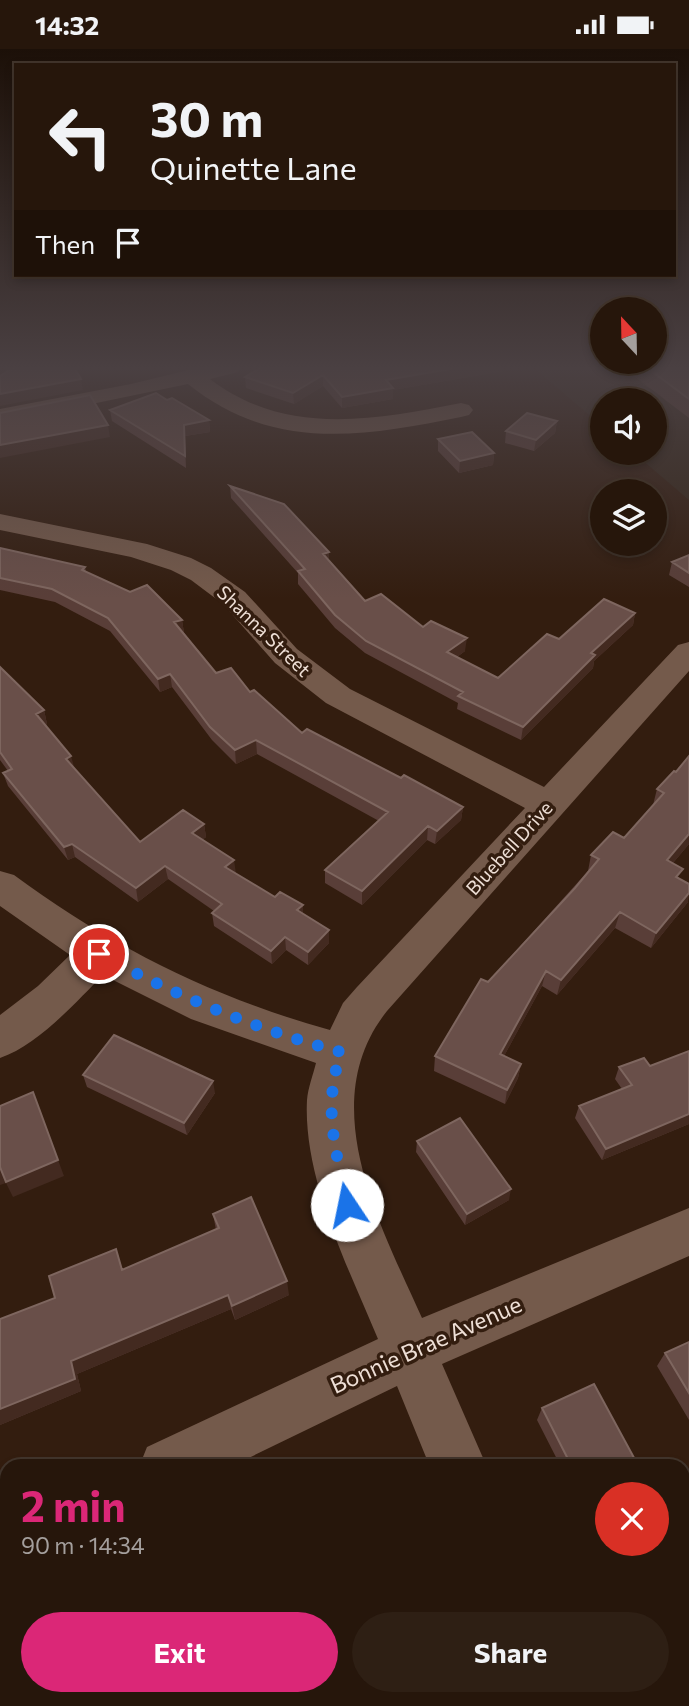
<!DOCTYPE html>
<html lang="en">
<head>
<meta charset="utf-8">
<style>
	body { margin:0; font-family:Commissioner,sans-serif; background:#2e1f14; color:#f1f3f6; height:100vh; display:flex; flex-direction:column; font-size:26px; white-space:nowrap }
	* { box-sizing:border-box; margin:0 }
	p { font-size:23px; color:#a49f9d }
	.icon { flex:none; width:38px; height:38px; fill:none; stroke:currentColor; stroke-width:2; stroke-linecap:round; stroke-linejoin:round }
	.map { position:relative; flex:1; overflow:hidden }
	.side { position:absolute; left:0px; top:1410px; width:690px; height:247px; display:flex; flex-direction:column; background:#26160b; border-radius:21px 21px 0 0; box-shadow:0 4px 10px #0003,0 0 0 2px #42352c }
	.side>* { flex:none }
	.hud { position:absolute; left:14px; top:14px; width:662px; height:214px; border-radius:0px; box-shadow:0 4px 10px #0003,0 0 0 2px #42352c; background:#26160b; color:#f1f3f6; overflow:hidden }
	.needle { width:46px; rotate:338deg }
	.tools { position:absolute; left:590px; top:248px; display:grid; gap:14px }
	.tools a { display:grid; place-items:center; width:77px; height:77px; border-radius:50%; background:#26160b; box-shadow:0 4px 10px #0003,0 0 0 2px #42352c; font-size:35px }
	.pin { position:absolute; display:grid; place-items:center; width:60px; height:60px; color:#fff; margin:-30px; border:4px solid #fff; border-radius:50%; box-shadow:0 2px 7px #0007 }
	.me { position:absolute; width:77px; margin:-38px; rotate:349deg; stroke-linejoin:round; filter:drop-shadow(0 0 5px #0008) }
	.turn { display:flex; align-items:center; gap:24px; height:147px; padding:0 21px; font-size:32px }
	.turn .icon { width:91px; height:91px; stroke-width:2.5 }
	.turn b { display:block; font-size:49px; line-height:60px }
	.then { display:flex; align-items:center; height:66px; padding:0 21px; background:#0003; gap:14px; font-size:26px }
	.round { display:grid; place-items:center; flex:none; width:74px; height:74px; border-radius:37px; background:#2e1f14 }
	.summary { display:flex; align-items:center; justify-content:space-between; height:119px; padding:0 21px }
	h1 { font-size:42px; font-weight:700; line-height:52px; color:#db2777 }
	.cta { display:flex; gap:14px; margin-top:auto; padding:14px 21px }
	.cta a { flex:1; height:80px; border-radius:42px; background:#db2777; color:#fff; font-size:28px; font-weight:700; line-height:80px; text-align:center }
	.cta a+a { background:#2e1f14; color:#f1f3f6 }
	.status { display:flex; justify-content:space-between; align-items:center; height:49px; padding:0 35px; background:#26160b; direction:ltr }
	.status svg { height:19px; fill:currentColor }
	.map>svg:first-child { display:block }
	.education { fill:#35271a }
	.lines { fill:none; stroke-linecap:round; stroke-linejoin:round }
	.minor { fill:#745a4b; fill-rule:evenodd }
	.wall { fill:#593e38 }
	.shaded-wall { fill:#432a20 }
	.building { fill:#694f49; stroke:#7e665f; stroke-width:2 }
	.route { stroke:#1a73e8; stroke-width:12; stroke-dasharray:0 21.6 }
	.labels { text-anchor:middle; stroke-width:7; stroke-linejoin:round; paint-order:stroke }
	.street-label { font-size:19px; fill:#eedfd6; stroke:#331d0f }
	.near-street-label { font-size:23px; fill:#eedfd6; stroke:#331d0f }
</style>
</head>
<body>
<div class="status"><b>14:32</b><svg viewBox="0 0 49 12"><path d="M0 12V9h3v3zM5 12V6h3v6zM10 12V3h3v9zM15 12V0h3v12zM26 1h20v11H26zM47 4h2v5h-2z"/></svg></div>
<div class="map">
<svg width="689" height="1657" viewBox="0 0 689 1657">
	<rect width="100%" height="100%" fill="#331d0f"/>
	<path class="education" d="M533 318H689V451L634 404H654V352H602V377Z"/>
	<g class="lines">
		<path class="minor" d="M201 318H241L238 323 210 330C286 388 373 371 461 354L469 356 473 361 469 366 461 368C361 388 273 403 188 335L0 374V360L131 335Z
			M0 465 147 495 191 509 211 519 245 543 297 600 350 640 544 738 678 596 689 593V622L387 962C313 1055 381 1177 422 1269L689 1159V1207L442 1315 487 1418H430L397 1337 230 1418H139L147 1398 378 1290C348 1218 303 1129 307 1051 308 1039 313 1026 316 1014L191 970 103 926C75 954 38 996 0 1009V966L38 937 70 906 0 857V822L14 826C110 897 214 949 330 981L343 954 357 938 525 759 326 654 275 614 223 555 191 531 171 521 131 508 0 481Z
			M7 1464V1525L0 1528V1467Z
			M528 1650H592L594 1657H530Z"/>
	</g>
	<path class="wall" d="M262 318H503V322L393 341V350L342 359 323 337 294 355 246 339 245 328Z
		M622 318H689V369Z
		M110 361 209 371 210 383 185 387 186 419 112 372Z
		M557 372 555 384 534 402 505 394 506 382Z
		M438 390 494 404 493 416 459 424 438 402Z
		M230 437 329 511 365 552 423 578 465 602 457 608 498 629 559 590 635 564 633 576 594 612 593 619 521 691 457 660 458 654 365 604 335 579 298 535V524L231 449Z
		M0 499 85 518 86 523 182 571 184 584 216 624 250 643 302 684 463 758 461 771 435 795 427 791 362 856 325 834V821L379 772 257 705 236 715 212 691 172 638 160 643 110 582 55 553 0 541Z
		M689 506V538L669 526 672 513Z
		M0 618 44 661 47 675 45 676 74 720 140 793 204 775 206 788 202 791 236 825 275 848 303 856V865L329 894 308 916 286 901 272 915 214 877 212 864 214 862 168 830 138 853 75 808 68 811 8 737 3 724 8 722 0 711Z
		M676 723 689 795 673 814 688 853 651 899 615 879 557 946 542 937 504 1007 521 1015 518 1029 505 1055 434 1022 435 1007 488 933 588 822 591 806 624 789 653 756 657 740Z
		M689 1002V1075L602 1111 575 1069 579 1057 622 1040 615 1030 619 1018 650 1017Z
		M83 1026 215 1044 187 1086 87 1038Z
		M417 1092 509 1151 465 1176 416 1103Z
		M213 1165 289 1246 235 1271 231 1260 77 1325 81 1342 0 1376V1270L55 1249 216 1181Z
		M689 1293V1371L657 1317 665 1304Z
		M542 1359 639 1418H561L537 1371Z"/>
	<path class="shaded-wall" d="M462 318H503V322L393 341V350L342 359V348L386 331Z
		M323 326V337L294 355 293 344Z
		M81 330 83 341 0 357V345Z
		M209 371 210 383 185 387 186 419 184 376Z
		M557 372 555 384 534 402 536 391Z
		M108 376 110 388 0 409V396Z
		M494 404 493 416 459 424 460 412Z
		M329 503V516L323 505Z
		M635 564 633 576 594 612 593 619 521 691 523 678 591 604Z
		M182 571 184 584 174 573Z
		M467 589 465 602 446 616 447 603Z
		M170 625 172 638 160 643 158 630Z
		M44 661 47 675 40 678 36 665Z
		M256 691 257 705 236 715 235 701Z
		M71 707 75 721 66 710Z
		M463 758 461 771 435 795 437 782Z
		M204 775 206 788 194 797 192 784Z
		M428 777 427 791 362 856V842Z
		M689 785V795L662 827 667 811Z
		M72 795 75 808 68 811 64 798Z
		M234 811 236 825 225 818Z
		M165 817 168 830 138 853 136 839Z
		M689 844 688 853 651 899 656 884Z
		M303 856V869L297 861Z
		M620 863 615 879 557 946 561 931Z
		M329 881V894L308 916V903Z
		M285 888 286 901 272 915 271 902Z
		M546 922 542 937 497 1020 500 1005Z
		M521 1015 518 1029 505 1055 507 1041Z
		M213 1032 215 1044 187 1086 184 1074Z
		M33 1043 64 1127 13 1148 6 1134 0 1136V1118Z
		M689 1065V1075L602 1111 606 1100Z
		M511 1140 509 1151 465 1176 467 1165Z
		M287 1232 289 1246 235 1271 232 1257Z
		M228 1246 231 1260 77 1325 81 1342 0 1376V1360L71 1312Z
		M195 1650H209L197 1657H182Z"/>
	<path class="building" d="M18 318H74L81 330 0 345V327L13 319Z
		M262 318H462L386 331 393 339 342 348 323 326 293 344 245 328Z
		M646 318H689V350Z
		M156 344 167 351 172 349 209 371 184 376 185 407 110 361Z
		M90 346 108 376 0 396V364Z
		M527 364 557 372 536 391 506 382Z
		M472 383 494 404 460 412 438 390Z
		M230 437 284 455 329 503 323 505 365 552 381 545 423 578 431 572 467 589 447 603 498 629 547 585 559 590 604 550 635 564 591 604 595 606 523 678 458 647 463 643 366 592 335 566 298 522 305 520Z
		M0 499 85 518 82 521 130 543 147 536 182 571 174 573 216 624 231 619 250 643 254 641 302 684 307 680 401 729 404 726 463 758 437 782 428 777 362 842 325 821 388 763 256 691 235 701 210 678 170 625 158 630 108 569 52 540 0 529Z
		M689 506V524L672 513Z
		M0 618 44 661 36 665 71 707 66 710 140 793 183 761 204 775 192 784 234 811 225 818 275 848 280 843 303 856 297 861 329 881 308 903 285 888 271 902 212 864 222 855 165 817 136 839 72 795 64 798 3 724 12 720 0 703Z
		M689 707V785L667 811 683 820 676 828 689 835V844L656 884 620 863 561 931 546 922 500 1005 521 1015 507 1041 435 1007 481 930 488 933 575 839 599 810 591 806 613 783 624 789 664 744 657 740 674 722 676 723Z
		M114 986 213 1032 184 1074 83 1026Z
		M689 1002V1065L606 1100 579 1057 632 1036 619 1018 644 1009 650 1017Z
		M33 1043 58 1111 6 1133 0 1118V1057Z
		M460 1069 511 1140 467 1165 417 1092Z
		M251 1148 287 1232 232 1257 228 1246 71 1312 75 1330 0 1360V1270L55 1249 49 1227 116 1200 122 1221 219 1179 213 1165Z
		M689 1293V1344L665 1304Z
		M594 1335 639 1418H572L542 1359Z
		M7 1626V1650H195L182 1657H0V1630Z"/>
	<linearGradient id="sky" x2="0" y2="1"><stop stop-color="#1c1008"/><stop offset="0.58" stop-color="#4a4042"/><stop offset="1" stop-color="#4a4042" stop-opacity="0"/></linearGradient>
	<rect width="689" height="550" fill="url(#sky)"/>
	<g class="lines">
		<path class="route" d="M99 905C175 946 257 981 341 1003 322 1061 336 1099 347 1156"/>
	</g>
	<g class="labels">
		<g class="street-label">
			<text transform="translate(264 582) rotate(44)" y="7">Shanna Street</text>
			<text transform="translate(509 799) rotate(-48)" y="7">Bluebell Drive</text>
		</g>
		<g class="near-street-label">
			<text transform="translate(426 1296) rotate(-24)" y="8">Bonnie Brae Avenue</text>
		</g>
	</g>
</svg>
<div class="tools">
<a><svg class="needle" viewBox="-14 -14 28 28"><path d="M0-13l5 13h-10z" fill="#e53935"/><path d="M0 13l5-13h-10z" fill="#a49f9d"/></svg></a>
<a><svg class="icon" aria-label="sound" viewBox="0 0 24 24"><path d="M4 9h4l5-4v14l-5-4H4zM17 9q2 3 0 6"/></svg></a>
<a><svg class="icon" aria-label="layers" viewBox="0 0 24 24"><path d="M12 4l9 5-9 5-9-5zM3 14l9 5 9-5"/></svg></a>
</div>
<div class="pin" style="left:99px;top:905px;background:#d93025"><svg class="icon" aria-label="arrive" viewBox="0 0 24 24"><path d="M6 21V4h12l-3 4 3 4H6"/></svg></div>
<svg class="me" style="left:347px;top:1156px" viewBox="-20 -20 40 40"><circle r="19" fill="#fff"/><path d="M0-13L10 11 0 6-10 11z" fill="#1a73e8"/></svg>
<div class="hud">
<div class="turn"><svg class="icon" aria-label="left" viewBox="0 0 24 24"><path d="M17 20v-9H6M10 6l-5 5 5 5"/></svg><div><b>30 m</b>Quinette Lane</div></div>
<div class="then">Then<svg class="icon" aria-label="arrive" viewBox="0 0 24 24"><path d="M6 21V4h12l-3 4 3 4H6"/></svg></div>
</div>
<section class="side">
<div class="summary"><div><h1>2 min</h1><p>90 m · 14:34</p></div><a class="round" style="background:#d93025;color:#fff"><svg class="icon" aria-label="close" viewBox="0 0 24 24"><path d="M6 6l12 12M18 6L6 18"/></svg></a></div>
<div class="cta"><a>Exit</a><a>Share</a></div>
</section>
</div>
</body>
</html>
